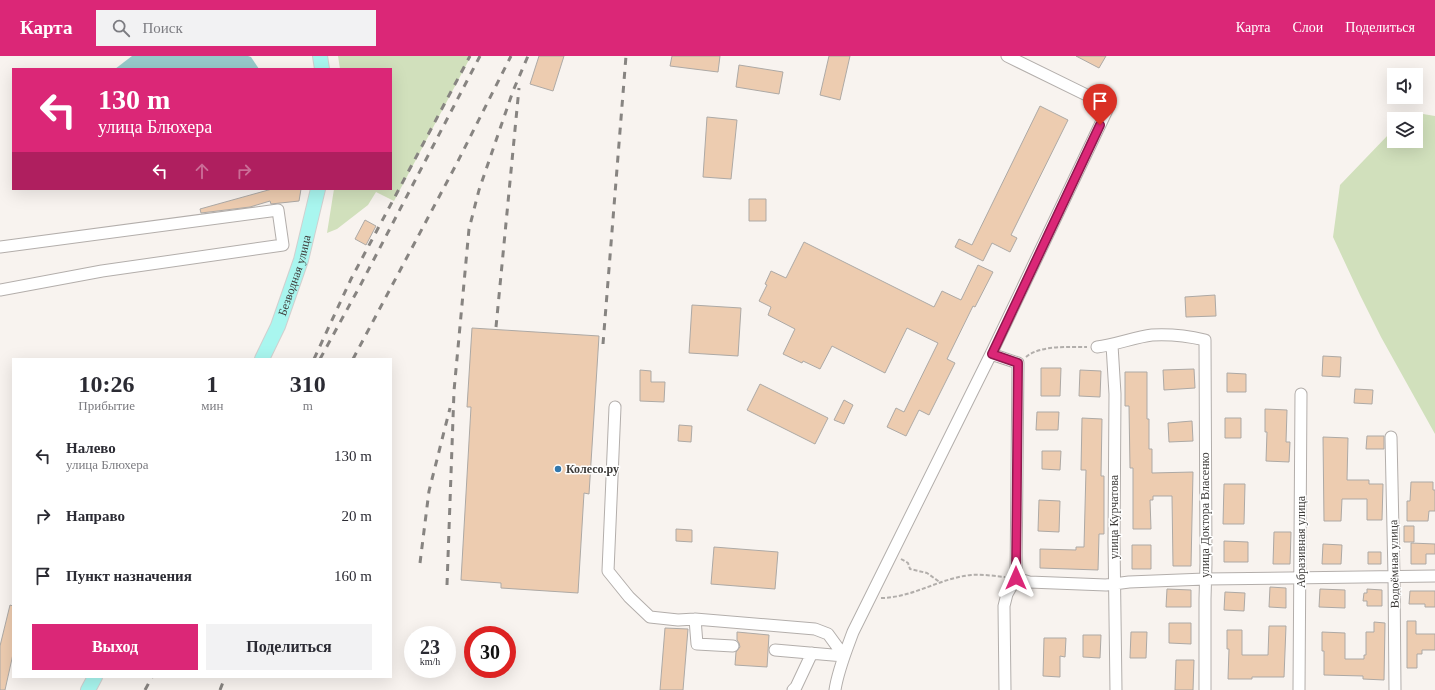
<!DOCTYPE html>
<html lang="ru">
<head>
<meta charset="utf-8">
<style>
	body { margin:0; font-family:"Times New Roman",serif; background:#f2f2f3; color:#2b2b33; height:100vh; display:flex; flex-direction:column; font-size:15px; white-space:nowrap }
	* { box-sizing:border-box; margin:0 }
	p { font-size:13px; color:#7c7c81 }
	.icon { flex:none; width:22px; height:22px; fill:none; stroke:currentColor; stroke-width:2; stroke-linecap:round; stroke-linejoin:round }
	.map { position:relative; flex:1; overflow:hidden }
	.panel { position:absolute; left:12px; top:302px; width:380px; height:320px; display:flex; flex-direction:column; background:#fff; border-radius:0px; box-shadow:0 4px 16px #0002 }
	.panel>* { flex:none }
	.banner { position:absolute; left:12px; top:12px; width:380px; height:122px; border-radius:0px; box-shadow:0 4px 16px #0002; background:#db2777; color:#fff; overflow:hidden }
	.buttons { position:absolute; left:1387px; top:12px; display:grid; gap:8px }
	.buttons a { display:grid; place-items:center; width:36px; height:36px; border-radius:0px; background:#fff; box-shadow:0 4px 16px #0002; font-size:20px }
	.speed { position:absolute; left:404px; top:570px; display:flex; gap:8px; font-size:20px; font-weight:700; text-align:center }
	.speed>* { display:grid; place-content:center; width:52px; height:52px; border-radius:50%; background:#fff; box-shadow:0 4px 16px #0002; line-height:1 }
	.speed small { font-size:10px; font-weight:400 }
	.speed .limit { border:6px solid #d22; background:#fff; color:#111 }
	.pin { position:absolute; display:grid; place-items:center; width:34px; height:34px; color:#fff; margin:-41px -17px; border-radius:50% 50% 50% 0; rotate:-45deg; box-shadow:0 0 4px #0007 }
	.pin .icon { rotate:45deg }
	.me { position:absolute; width:44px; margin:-22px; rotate:0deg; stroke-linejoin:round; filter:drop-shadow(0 0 3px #0008) }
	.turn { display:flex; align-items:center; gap:14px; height:84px; padding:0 20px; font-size:18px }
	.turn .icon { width:52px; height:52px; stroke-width:2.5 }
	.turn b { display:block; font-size:28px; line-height:34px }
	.lanes { display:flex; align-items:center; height:38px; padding:0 20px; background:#0003; justify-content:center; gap:20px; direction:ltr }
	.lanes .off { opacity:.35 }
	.eta { display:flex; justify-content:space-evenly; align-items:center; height:68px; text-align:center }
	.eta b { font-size:24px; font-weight:600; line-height:28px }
	.button { display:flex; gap:8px; margin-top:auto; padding:8px 20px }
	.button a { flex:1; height:46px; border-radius:0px; background:#db2777; color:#fff; font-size:16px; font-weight:600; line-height:46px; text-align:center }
	.button a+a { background:#f2f2f3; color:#2b2b33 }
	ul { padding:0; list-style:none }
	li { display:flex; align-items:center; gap:12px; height:60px; padding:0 20px }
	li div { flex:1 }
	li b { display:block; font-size:15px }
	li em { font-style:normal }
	header { display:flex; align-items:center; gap:24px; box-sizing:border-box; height:56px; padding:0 20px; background:#db2777; color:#fff }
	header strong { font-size:19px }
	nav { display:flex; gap:22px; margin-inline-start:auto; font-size:14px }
	.search { width:280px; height:36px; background:#f2f2f3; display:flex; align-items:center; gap:10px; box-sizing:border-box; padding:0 14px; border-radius:0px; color:#7c7c81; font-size:15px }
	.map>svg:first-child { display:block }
	.green { fill:#d1e0bc }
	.water { fill:#96caca }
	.building { fill:#edccb0; stroke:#ada9a5 }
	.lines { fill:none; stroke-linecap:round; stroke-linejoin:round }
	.minor-casing { stroke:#b3aeab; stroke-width:13 }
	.major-casing { stroke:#d0d0cf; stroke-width:16 }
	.path { stroke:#b2aeab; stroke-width:2; stroke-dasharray:4 2; stroke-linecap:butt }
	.minor { stroke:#fff; stroke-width:11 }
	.major { stroke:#a9f6ef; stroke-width:14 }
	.rail { stroke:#878481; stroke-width:3; stroke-dasharray:7 7; stroke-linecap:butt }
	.route-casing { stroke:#8e194d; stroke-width:10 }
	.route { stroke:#db2777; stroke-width:7 }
	.poi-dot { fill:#3378ad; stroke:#fff; stroke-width:1.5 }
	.labels { text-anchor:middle; stroke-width:3; stroke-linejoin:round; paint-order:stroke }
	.street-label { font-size:12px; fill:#3d3b39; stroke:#fff }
	.poi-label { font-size:12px; font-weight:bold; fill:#3d3b39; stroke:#fff; text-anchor:start }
</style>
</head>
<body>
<header>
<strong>Карта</strong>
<div class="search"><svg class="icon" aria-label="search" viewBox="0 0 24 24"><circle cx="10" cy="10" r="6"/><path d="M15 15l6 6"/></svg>Поиск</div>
<nav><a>Карта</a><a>Слои</a><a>Поделиться</a></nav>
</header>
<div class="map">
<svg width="1435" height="634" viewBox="0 0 1435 634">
	<rect width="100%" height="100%" fill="#f8f3ef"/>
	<path class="green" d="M338 0H471L394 145 376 136 368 149 337 173 327 177 334 133H391V13H340Z
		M1423 58 1435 60V378L1381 281 1360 239 1333 181 1340 129 1389 78 1394 75V85H1416V63H1414Z"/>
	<path class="water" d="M132 0H248L251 1 259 13H115Z"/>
	<path class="building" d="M539 0H564L553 35 530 28Z
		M672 0H720L718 16 670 10Z
		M829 0H850L840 44 820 39Z
		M1076 0H1106L1099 12Z
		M739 9 783 16 779 38 736 31Z
		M1040 50 1068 64 1011 179 1017 182 1010 196 992 187 983 205 955 191 959 183 972 189Z
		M707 61 737 64 731 123 703 121Z
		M272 133H301L299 145 271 148 270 145 250 151 201 157 200 153Z
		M749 143H766V165H749Z
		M365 164 376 170 366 189 355 183Z
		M804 186 934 251 942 235 961 244 978 209 993 216 975 251 973 250 947 303 955 307 929 359 919 354 906 380 887 371 896 352 904 356 938 287 907 272 885 317 832 290 820 313 803 305 802 307 783 298 795 273 768 259 771 251 759 245 767 229 765 228 771 215 786 222Z
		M1215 239 1216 260 1186 261 1185 241Z
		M692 249 741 252 738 300 689 297Z
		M472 272 599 280 589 438 584 437 578 537 501 532V527L461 524 471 351H467Z
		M1323 300 1341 301 1340 321 1322 320Z
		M1041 312H1061L1060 340H1041Z
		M1194 313 1195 332 1164 334 1163 314Z
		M640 314 651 315V326H665L664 346 640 345Z
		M1080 314 1101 315 1100 341 1079 340Z
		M1125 316H1147V363H1149V393H1152V417L1193 416 1191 510H1173L1172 440H1153V444H1150L1151 473H1133V412H1130L1129 350H1125Z
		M1227 317 1246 318V336H1227Z
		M760 328 828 362 815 388 747 354Z
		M1355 333 1373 334 1372 348 1354 347Z
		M844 344 853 349 844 368 834 364Z
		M1265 353 1287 354 1286 386H1290L1289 406 1266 405 1267 376H1265Z
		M1037 356H1059L1058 374H1036Z
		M1082 362 1102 363 1101 420H1104V478H1099L1098 514 1040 512V493L1076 494V491H1084L1086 414H1081Z
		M1225 362H1241V382H1225Z
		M1192 365 1193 385 1169 386 1168 367Z
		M679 369 692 370 691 386 678 385Z
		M1367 380H1384V393H1366Z
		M1323 381 1348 382 1347 424H1369V428H1383L1382 464H1367V443H1342L1341 465H1324Z
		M1042 395H1061L1060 414 1042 413Z
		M1411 426H1433V434H1435V455H1429L1428 465H1407V445H1410Z
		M1224 428H1245L1244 468H1223Z
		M1039 444 1060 445 1059 476 1038 475Z
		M1404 470H1414V486H1404Z
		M676 473 692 474V486L676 485Z
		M1274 476H1291L1290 508H1273Z
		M1224 485 1248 486V506H1224Z
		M1411 487 1435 488V498H1426V508H1411Z
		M1323 488 1342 489 1341 508H1322Z
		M1132 489H1151V513H1132Z
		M714 491 778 496 775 533 711 528Z
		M1368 496H1381V508H1368Z
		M1270 531 1286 532V552L1269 551Z
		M1167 533 1191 534V551H1166Z
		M1320 533 1345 534V552L1319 551Z
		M1367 533 1382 534V550H1367V545H1363L1364 537H1367Z
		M1410 535H1435V551H1425V548H1409Z
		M1225 536 1245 537 1244 555 1224 554Z
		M10 549 13 550V598L5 634H0V590Z
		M1407 565H1416V578H1435V594H1422V598H1417V612H1407Z
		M1374 566 1385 567 1384 624 1363 623V620L1324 619V595H1322V576L1345 577V603H1364V599H1366V576H1374Z
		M1169 567H1191V588L1169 587Z
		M1269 570H1286L1284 621H1252V623H1228L1229 593H1227V574H1242V599H1268Z
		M665 572 688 573 683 634H660Z
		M737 576 769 579 767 611 735 609 736 596 740 591 739 587 737 584Z
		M1131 576H1147L1146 602H1130Z
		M1083 579H1101L1100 602 1083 601Z
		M1044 582H1066L1065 601 1060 600V621L1043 620Z
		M1176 604H1194L1193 634H1175Z"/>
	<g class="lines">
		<defs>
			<path id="minor" d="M0 191 278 154 283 189 102 215 0 234
				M1112 289 1115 338 1114 486 1116 634
				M1097 291C1115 289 1135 281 1152 279 1169 278 1188 280 1205 284L1206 507 1205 543V634
				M991 298 1018 307 1016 522 1007 538 1004 550 1005 634
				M615 351 608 515 629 541 650 561 678 564 695 563 815 573 828 578 844 600 775 594
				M1391 381 1394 520 1395 634
				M1016 522 1029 526 1106 529 1129 526 1205 523 1435 520
				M695 563 697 588 733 590
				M793 634 796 631 812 597
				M835 634C838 614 846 595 853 576L991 298 1109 50 1007 0
				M1299 634 1301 338"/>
			<g id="major">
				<path d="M320 0 322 13"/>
				<path id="s1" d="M262 303 278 270 301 204 318 133"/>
				<path d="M88 634 95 621"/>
			</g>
		</defs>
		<use href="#minor" class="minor-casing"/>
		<use href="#major" class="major-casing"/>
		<path class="path" d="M1026 301C1040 289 1069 291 1087 291
			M901 503 908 507 910 513 927 517 941 527
			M881 542C912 542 940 522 971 519 982 518 994 520 1005 521"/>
		<use href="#minor" class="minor"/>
		<use href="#major" class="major"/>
		<path class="rail" d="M496 271 519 32
			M603 288 626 0
			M314 303 351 223 470 0
			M320 303 361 228 480 0
			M353 303 457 107 511 0
			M420 507 429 435 450 352
			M447 529 454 335 469 173 479 134 513 35 528 0
			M145 634 152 621
			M220 634 225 621"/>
	</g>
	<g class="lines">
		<defs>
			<path id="route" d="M1016 522 1018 307 992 298 1100 69"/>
		</defs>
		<use href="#route" class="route-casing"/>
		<use href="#route" class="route"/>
	</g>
	<circle class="poi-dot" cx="558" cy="413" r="4"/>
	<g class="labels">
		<g class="street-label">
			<text dy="4" stroke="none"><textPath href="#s1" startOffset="90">Безводная улица</textPath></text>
			<text transform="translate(1205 459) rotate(-90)" y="4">улица Доктора Власенко</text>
			<text transform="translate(1114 461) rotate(-90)" y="4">улица Курчатова</text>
			<text transform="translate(1301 486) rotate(-90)" y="4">Абразивная улица</text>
			<text transform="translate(1394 508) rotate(-91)" y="4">Водоёмная улица</text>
		</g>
		<g class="poi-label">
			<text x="566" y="417">Колесо.ру</text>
		</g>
	</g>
</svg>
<div class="buttons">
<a><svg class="icon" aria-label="sound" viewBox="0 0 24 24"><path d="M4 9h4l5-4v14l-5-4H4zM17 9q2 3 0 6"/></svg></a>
<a><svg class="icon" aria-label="layers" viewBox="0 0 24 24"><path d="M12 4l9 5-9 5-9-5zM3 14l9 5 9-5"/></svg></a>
</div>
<div class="speed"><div>23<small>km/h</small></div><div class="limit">30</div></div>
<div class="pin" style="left:1100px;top:69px;background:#d93025"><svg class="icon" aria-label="arrive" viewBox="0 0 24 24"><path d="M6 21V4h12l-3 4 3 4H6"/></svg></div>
<svg class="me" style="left:1016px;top:522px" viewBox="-20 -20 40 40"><path d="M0-17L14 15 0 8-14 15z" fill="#db2777" stroke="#fff" stroke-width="4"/></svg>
<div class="banner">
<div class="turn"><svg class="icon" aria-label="left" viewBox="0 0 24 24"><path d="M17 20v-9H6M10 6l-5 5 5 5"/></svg><div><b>130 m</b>улица Блюхера</div></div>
<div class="lanes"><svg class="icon" aria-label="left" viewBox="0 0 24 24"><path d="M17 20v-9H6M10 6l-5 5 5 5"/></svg><svg class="icon off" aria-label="ahead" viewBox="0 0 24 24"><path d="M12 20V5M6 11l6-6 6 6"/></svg><svg class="icon off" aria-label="right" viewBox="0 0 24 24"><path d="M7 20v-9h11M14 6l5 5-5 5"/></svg></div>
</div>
<section class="panel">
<div class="eta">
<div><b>10:26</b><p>Прибытие</p></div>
<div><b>1</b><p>мин</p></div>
<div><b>310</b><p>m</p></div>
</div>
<ul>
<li><svg class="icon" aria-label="left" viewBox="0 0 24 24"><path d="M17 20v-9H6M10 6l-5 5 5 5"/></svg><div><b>Налево</b><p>улица Блюхера</p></div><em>130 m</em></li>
<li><svg class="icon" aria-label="right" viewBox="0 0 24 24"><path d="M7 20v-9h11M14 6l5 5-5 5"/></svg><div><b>Направо</b></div><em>20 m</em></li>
<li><svg class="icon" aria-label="arrive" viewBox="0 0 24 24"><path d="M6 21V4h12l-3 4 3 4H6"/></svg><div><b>Пункт назначения</b></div><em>160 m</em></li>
</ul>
<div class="button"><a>Выход</a><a>Поделиться</a></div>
</section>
</div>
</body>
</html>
